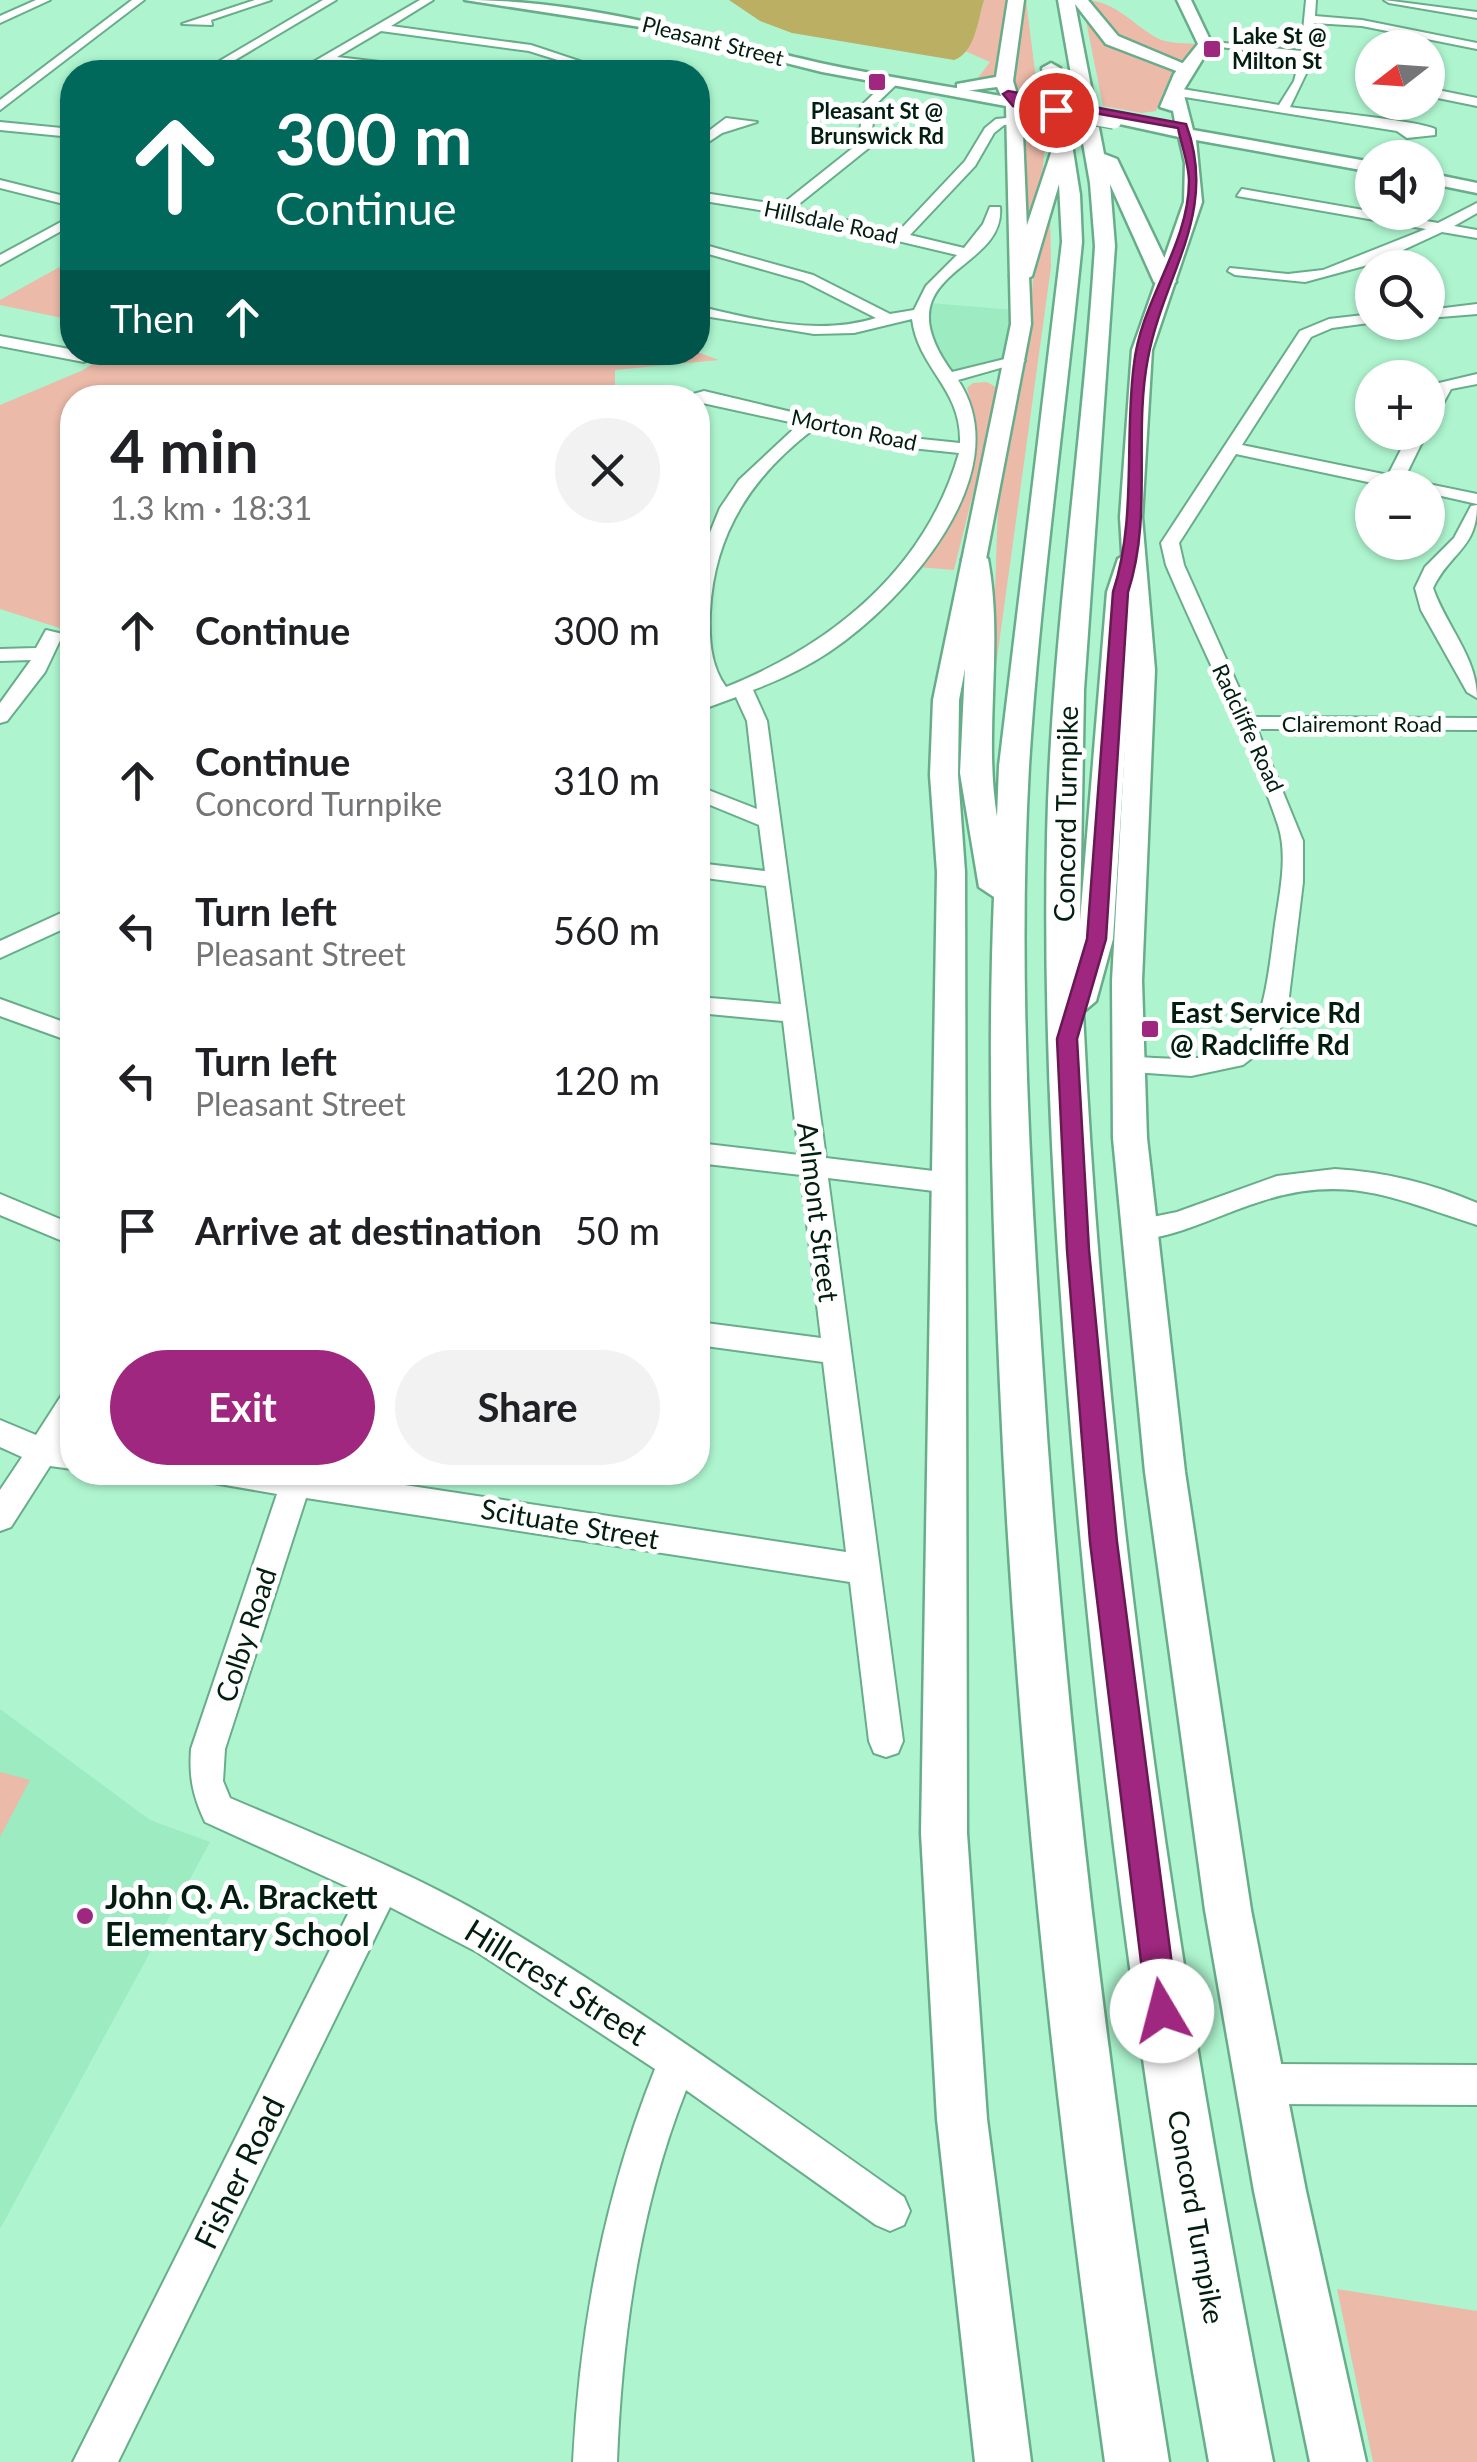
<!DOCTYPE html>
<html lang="en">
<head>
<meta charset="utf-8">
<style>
	body { margin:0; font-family:Lato,sans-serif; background:#f2f2f2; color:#202124; height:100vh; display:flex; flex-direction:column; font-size:38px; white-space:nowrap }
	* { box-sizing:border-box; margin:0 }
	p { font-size:32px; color:#757577 }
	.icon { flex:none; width:55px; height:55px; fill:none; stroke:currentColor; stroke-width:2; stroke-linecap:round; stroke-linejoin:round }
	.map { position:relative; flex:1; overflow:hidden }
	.drawer { position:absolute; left:60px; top:385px; width:650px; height:1100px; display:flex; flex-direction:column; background:#fff; border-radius:40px; box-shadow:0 2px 8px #0004 }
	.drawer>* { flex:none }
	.guide { position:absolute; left:60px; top:60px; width:650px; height:305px; border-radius:40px; box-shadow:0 2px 8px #0004; background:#00695c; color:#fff; overflow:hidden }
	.needle { width:65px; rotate:253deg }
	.fabs { position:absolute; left:1355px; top:30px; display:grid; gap:20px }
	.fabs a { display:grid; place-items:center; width:90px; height:90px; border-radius:50%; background:#fff; box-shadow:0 2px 8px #0004; font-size:50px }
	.pin { position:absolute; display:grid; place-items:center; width:85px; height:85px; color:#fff; margin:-42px; border:5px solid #fff; border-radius:50%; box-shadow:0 2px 10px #0007 }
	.me { position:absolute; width:110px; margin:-55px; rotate:352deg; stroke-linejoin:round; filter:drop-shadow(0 0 8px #0008) }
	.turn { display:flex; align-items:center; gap:35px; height:210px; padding:0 50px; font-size:45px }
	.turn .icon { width:130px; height:130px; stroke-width:2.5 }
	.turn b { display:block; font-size:70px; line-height:85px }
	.then { display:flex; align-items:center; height:95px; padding:0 50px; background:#0003; gap:20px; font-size:38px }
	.round { display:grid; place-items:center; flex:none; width:105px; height:105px; border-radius:52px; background:#f2f2f2 }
	.head { display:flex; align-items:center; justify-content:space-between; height:170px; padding:0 50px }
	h1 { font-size:60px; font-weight:700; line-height:75px }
	.cta { display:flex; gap:20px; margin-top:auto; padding:20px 50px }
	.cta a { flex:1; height:115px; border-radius:60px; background:#9f277f; color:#fff; font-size:40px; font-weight:700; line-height:115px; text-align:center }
	.cta a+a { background:#f2f2f2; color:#202124 }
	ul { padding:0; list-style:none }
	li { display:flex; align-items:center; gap:30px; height:150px; padding:0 50px }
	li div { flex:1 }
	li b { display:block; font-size:38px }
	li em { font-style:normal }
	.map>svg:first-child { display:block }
	.built { fill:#9cebc1 }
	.green { fill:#ebbaa9 }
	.water { fill:#baaf63 }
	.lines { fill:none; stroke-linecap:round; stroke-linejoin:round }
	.minor-casing { stroke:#68ad8a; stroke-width:4 }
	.major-casing { stroke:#68ad8a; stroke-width:5 }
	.highway-casing { stroke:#68ad8a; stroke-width:5 }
	.minor { fill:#fff; fill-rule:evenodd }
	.major { fill:#fff; fill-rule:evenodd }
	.highway { fill:#fff; fill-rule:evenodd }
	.major-bridge-casing { stroke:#68ad8a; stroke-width:18; stroke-linecap:butt }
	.major-bridge { stroke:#fff; stroke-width:15 }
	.route { fill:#9f277f; stroke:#671953; stroke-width:2.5 }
	.poi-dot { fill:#9f277f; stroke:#fff; stroke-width:4 }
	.labels { text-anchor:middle; stroke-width:10; stroke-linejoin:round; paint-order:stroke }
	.far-poi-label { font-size:22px; font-weight:bold; fill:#011e11; stroke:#fff; text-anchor:start }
	.far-street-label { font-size:22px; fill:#011e11; stroke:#fff }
	.street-label { font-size:28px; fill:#011e11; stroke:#fff }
	.poi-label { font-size:28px; font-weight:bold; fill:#011e11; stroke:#fff; text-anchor:start }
	.near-poi-label { font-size:32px; font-weight:bold; fill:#011e11; stroke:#fff; text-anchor:start }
	.near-street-label { font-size:32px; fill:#011e11; stroke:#fff }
</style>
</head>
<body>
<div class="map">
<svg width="1477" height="2462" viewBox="0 0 1477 2462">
	<rect width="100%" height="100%" fill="#aef5cf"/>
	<path class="built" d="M930 303 1014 310 1006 364 951 371 929 327Z
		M0 1709 150 1820 210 1842 0 2229Z"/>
	<path class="green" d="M984 0H1010L999 77 964 84 977 79 990 62 965 51 975 34Z
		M1021 0H1026L1038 95 1010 87Z
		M1083 0C1115 0 1132 24 1157 38 1168 44 1186 43 1198 44L1178 64 1120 43Z
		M1086 21 1115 47 1174 68 1156 111 1142 113 1103 106Z
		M1019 112H1041C1050 155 1039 196 1027 238Z
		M1050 204 1051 267 991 702 998 506 1025 367 1035 258Z
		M72 260V320L0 305V300Z
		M697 352 719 360 615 370V397L72 398V632L0 609V405L81 371 111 353Z
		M973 383 987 382 999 389 954 570 918 567 971 470 977 427 967 388Z
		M0 1772 30 1780 0 1837Z
		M1337 2289 1477 2311V2462H1373Z"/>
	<path class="water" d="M729 0H984C978 20 975 53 954 60L792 33 760 21Z"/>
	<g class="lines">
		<defs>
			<path id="minor" d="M36 0H50L0 23V16Z
				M132 0H144L0 110V100Z
				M255 0H271L211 20 212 25 182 24Z
				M323 0H336L215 72H201Z
				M420 0H433L391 26 531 45 612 72H596L529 51 381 31 337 57 466 72 327 63 310 72H296Z
				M1306 0H1316L1315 16 1362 20 1477 43V49L1362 26 1314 23 1315 55 1290 107C1316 111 1421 121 1435 129V135L1407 138 1397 131 1172 95 1176 88 1279 105 1294 81 1300 58 1199 44 1205 41 1301 51Z
				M1384 0 1477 12V18L1389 3Z
				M890 78 900 81 875 105 870 147 794 208 898 232 965 161 985 128 996 119 1018 117V123L1004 125 994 133 975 166 910 235 964 248 983 224 990 207H1000C1006 273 878 270 952 372L1017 356 1025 361 958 380C1020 473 904 602 829 652 805 668 779 680 753 690L767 721 826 1158 950 1173 963 1183 950 1193 828 1178 903 1741 898 1753 886 1757 874 1753 869 1741 850 1582 306 1498 225 1749 223 1781 230 1798C323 1838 419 1875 506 1928 643 2010 773 2105 904 2197L910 2211 904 2225 890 2231 876 2225 686 2090C639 2209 622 2335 617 2462H573C580 2325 604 2196 655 2069L477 1952 390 1907 118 2462H73L359 1892 205 1822C193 1796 189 1778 191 1749L277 1494 202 1481 198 1472H319L846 1552 823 1362 698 1345V1322L821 1338 801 1175 698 1163V1143L799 1155 783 1021 698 1013V997L781 1004 766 886 698 877V863L765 871 759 825 698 800V786L757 809 747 721 736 697 698 711V698L709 694 698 674V562L720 508 739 480 799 424 698 402V398H679L704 391 892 436 960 443C962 388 918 369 912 319L854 333 814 334 698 315V306C754 320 819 336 876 318L803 281 698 251V243L813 275 890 314 914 310 926 286 957 255 784 214 698 200V192L781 205 859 143 863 104ZM815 428 892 446 959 453C926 568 834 644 726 687 710 665 709 638 710 612 714 532 753 475 815 428Z
				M1428 88 1477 98V106L1428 96Z
				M726 118 757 122 722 133 698 149V139Z
				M0 122 72 129V137L0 130Z
				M0 180 72 198V206L0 188Z
				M1242 189 1438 223 1477 203V213L1454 226 1477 230V238L1442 232 1375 263 1305 282 1235 275 1228 271 1230 268 1288 274 1323 270 1426 229 1237 196Z
				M72 216V225L0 265V255Z
				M1477 304V314L1428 318V310Z
				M1372 314 1376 322 1332 328 1311 337 1242 445 1388 475 1410 432H1427L1404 479 1477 494V504L1428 493V488H1396L1236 454 1179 543 1184 565 1252 717 1477 718V730L1257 729 1303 841V882L1287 1013 1275 1040 1243 1065 1191 1076 1118 1071 1114 1065 1118 1059 1127 1056C1252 1067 1260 1048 1274 932 1278 899 1289 858 1278 825 1250 741 1201 648 1166 565L1161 543 1300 331 1329 319Z
				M0 336 85 352 92 357 84 362 0 346Z
				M1477 374V384L1451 389 1434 420 1428 422V403L1439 383Z
				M1477 505C1477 549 1450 552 1433 588 1446 626 1477 657 1477 698L1467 692 1421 610 1415 588 1425 567 1454 538 1471 506Z
				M46 630 63 634 45 672 7 721 0 723V703L31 660 0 661V649L36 648Z
				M72 908V925L0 958V941Z
				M0 999 72 1025V1042L0 1016Z
				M1335 1169C1385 1172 1431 1183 1477 1203V1225C1397 1200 1349 1173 1262 1201 1225 1212 1191 1231 1153 1238L1128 1236 1124 1229 1128 1222 1177 1212 1277 1176Z
				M0 1194 72 1224V1245L0 1215Z
				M72 1393V1430L65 1442 72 1443V1469L50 1466 11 1527 0 1531V1490L22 1457 0 1447V1420L36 1435 61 1396Z
				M1259 2064 1477 2065V2105L1259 2104 1245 2098 1239 2084 1245 2070Z"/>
			<path id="major" d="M465 0C587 0 702 36 820 63 880 76 941 85 1001 96L1008 89 1038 106 1022 109 1031 324 959 700 958 775 965 872 967 1833 987 2119 1031 2462H975L937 2119 921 1833 937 872 930 775 933 700 1011 324 1006 106 822 72 647 28Z
				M1177 0H1191L1212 44 1183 91 1193 130 1372 162V172L1196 140 1202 202 1152 350 1142 517 1155 670 1142 981 1147 1138 1185 1472 1251 1910 1306 2191 1366 2462H1310L1254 2191 1205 1910 1145 1472 1113 1138 1112 981 1129 670 1120 517 1132 350 1184 202 1185 163 1179 137 1106 121 1114 116 1176 127 1173 111 1160 107 1174 74 1198 44Z
				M1428 173 1477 183V193L1428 183Z"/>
			<path id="highway" d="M1008 0H1024L1013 81 1017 94 1002 98 997 87 957 92V84L996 77Z
				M1058 0H1088L1118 36 1194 68 1179 72 1106 44 1075 4 1104 154 1117 159 1176 282 1165 288 1154 282 1110 184 1115 246 1084 690 1080 921 1107 592 1118 559 1131 551 1144 559 1135 592 1113 939 1096 1001 1083 1012C1106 1499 1178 1984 1273 2462H1209C1147 2120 1099 1776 1071 1430 1055 1233 1043 1035 1047 837 1051 640 1083 443 1095 246L1090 183Z
				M1051 63 1060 68 1080 195 1082 242C1065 416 1040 591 1029 766 1018 964 1029 1163 1042 1360 1065 1730 1110 2096 1169 2462H1105C1055 2104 1016 1747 1000 1386 993 1223 987 1060 994 897L979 887 960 773 967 625 962 559 975 551 988 559C1004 645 983 731 997 817L999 766 1062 242 1059 184 1032 276 1021 282 1010 276 1053 147 1042 68Z"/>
		</defs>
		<use href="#minor" class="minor-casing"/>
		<use href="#major" class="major-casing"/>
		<use href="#highway" class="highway-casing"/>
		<use href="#minor" class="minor"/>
		<use href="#major" class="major"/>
		<use href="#highway" class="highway"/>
		<defs>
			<path id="major-bridge" d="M1031 106 1114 121"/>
		</defs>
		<use href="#major-bridge" class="major-bridge-casing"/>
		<use href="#major-bridge" class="major-bridge"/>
	</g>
	<path class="route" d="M1008 91 1186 124C1219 213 1164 273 1148 358 1133 435 1153 516 1128 592L1106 939 1077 1039 1089 1250 1117 1542 1178 2011 1173 2022 1162 2027 1151 2022 1147 2011 1090 1542 1067 1250 1057 1039 1087 939 1113 592C1137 519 1124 439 1134 364 1141 300 1189 245 1189 181 1189 164 1181 144 1178 128L1016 99 1061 110 1056 113 1013 106 1003 94Z"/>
	<g class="poi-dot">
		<rect x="1202" y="39" width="20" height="20" rx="5"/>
		<rect x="867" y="72" width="20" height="20" rx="5"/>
		<rect x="1140" y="1019" width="20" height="20" rx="5"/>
		<circle cx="85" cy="1916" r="10"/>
	</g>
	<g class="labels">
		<g class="far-poi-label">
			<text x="1232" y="44">Lake St @<tspan x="1232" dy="25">Milton St</tspan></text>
			<text x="877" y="119" text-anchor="middle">Pleasant St @<tspan x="877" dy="25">Brunswick Rd</tspan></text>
		</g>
		<g class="far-street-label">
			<text transform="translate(713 41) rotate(14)" y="8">Pleasant Street</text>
			<text transform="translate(831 222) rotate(12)" y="8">Hillsdale Road</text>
			<text transform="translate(854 430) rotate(12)" y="8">Morton Road</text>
			<text x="1362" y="732">Clairemont Road</text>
			<text transform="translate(1248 728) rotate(65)" y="8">Radcliffe Road</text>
		</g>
		<g class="street-label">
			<text transform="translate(1066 814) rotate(-89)" y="10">Concord Turnpike</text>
			<text transform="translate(818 1212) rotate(83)" y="10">Arlmont Street</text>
			<text transform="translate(570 1524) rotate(10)" y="10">Scituate Street</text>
			<text transform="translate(246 1635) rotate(-72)" y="10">Colby Road</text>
			<text transform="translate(1196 2217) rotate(80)" y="10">Concord Turnpike</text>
		</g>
		<g class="poi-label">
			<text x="1170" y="1023">East Service Rd<tspan x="1170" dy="32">@ Radcliffe Rd</tspan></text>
		</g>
		<g class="near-poi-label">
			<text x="105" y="1909">John Q. A. Brackett<tspan x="105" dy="37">Elementary School</tspan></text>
		</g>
		<g class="near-street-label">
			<text transform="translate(556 1983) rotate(32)" y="11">Hillcrest Street</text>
			<text transform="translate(240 2173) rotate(-64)" y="11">Fisher Road</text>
		</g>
	</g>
</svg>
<div class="fabs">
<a><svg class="needle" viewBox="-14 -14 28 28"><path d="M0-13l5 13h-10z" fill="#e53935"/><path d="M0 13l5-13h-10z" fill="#757577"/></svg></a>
<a><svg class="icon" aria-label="sound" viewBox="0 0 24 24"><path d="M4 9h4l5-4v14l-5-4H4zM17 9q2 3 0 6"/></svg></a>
<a><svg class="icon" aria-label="search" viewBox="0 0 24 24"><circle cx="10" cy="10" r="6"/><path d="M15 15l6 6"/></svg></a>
<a>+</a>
<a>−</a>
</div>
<div class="pin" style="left:1056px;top:110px;background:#d93025"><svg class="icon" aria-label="arrive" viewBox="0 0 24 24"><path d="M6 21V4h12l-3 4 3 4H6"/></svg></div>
<svg class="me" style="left:1162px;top:2011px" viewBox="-20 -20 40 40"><circle r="19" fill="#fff"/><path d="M0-13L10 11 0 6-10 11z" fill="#9f277f"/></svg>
<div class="guide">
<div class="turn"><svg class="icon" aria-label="ahead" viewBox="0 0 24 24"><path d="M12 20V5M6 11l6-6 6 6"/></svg><div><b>300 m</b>Continue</div></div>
<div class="then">Then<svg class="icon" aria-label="ahead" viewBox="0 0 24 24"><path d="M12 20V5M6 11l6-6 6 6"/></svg></div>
</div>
<section class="drawer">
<div class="head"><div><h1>4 min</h1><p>1.3 km · 18:31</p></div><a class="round"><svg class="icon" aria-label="close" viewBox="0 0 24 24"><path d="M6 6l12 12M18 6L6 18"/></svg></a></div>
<ul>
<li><svg class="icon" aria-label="ahead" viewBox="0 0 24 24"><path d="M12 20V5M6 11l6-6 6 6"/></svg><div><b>Continue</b></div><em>300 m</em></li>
<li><svg class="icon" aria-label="ahead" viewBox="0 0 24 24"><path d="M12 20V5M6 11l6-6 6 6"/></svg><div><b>Continue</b><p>Concord Turnpike</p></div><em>310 m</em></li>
<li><svg class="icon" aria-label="left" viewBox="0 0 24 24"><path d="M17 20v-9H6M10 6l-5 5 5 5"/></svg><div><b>Turn left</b><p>Pleasant Street</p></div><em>560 m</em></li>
<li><svg class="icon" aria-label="left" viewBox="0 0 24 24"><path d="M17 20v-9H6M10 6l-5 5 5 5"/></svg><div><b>Turn left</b><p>Pleasant Street</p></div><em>120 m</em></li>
<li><svg class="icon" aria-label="arrive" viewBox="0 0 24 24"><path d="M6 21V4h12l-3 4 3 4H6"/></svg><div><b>Arrive at destination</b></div><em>50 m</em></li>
</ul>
<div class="cta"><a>Exit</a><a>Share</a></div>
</section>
</div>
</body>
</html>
